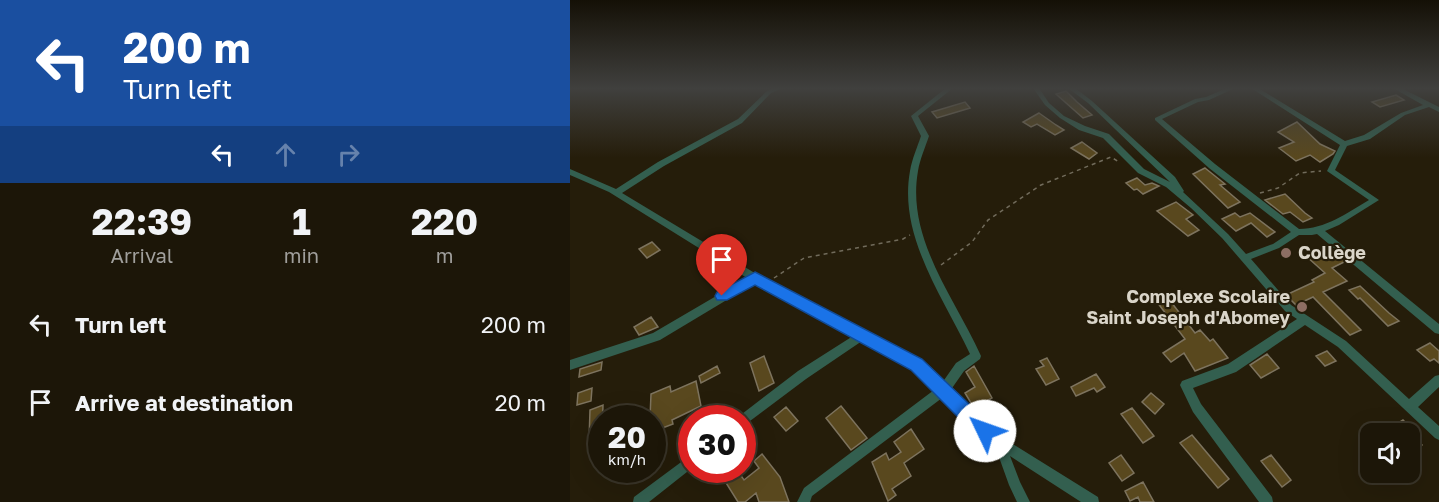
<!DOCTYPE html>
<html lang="en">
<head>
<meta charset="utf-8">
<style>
	body { margin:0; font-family:"Golos Text",sans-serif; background:#292316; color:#f1f3f6; height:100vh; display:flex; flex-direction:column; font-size:22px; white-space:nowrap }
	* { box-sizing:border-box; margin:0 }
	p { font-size:20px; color:#a09f9c }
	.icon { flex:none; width:33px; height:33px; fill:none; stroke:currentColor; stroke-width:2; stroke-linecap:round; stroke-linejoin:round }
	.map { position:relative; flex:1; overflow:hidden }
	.sheet { display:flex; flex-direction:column; background:#1c1608; width:570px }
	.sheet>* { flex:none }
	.top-card { background:#1a4fa0; color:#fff; overflow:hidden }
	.controls { position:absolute; left:790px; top:423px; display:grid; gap:12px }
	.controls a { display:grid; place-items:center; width:60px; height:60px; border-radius:12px; background:#1c1608; box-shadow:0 6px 24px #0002,0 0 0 2px #3a3529; font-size:30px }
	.speed { position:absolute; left:18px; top:405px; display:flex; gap:12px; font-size:30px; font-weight:700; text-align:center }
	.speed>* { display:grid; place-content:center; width:78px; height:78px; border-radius:50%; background:#1c1608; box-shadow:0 6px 24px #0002,0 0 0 2px #3a3529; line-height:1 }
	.speed small { font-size:15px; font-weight:400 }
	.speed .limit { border:9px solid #d22; background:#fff; color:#111 }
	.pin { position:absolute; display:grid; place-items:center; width:51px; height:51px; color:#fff; margin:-62px -26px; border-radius:50% 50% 50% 0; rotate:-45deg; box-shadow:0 0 6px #0007 }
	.pin .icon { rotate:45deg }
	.me { position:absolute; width:66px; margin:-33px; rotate:312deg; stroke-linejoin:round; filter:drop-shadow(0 0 4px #0008) }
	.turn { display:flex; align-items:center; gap:21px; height:126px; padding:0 24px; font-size:27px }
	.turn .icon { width:78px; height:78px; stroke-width:2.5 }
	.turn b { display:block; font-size:42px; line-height:51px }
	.lanes { display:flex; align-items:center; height:57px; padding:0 24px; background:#0003; justify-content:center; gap:30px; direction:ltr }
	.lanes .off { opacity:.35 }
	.eta { display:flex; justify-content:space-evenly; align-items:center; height:102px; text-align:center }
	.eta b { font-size:36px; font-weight:700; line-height:42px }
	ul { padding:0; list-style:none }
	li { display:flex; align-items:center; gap:18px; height:78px; padding:0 24px }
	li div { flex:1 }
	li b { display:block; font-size:22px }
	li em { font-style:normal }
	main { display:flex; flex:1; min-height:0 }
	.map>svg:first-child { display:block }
	.building { fill:#59481e; stroke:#7d735e; stroke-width:1.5 }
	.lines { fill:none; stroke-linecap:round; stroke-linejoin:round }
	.path { stroke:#716b5b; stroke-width:1.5; stroke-dasharray:4 4; stroke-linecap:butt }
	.minor { fill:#335f4f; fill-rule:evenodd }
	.route { fill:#1a73e8; stroke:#114b97; stroke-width:1.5 }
	.education-dot { fill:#8d6e63; stroke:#251d0a; stroke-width:2 }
	.labels { text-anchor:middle; stroke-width:4.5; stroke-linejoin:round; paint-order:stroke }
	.poi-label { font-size:18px; font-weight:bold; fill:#dad5c9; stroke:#251d0a; text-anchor:start }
</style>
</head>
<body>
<main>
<section class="sheet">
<div class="top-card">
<div class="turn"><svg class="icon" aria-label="left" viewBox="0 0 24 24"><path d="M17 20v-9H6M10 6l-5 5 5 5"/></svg><div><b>200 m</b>Turn left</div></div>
<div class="lanes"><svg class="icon" aria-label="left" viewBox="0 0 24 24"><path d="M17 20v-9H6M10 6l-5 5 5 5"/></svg><svg class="icon off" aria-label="ahead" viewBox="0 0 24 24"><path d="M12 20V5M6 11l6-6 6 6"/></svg><svg class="icon off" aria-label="right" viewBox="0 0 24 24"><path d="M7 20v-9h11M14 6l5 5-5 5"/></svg></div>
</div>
<div class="eta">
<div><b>22:39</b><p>Arrival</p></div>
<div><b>1</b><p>min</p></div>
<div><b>220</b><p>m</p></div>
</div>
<ul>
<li><svg class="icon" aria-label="left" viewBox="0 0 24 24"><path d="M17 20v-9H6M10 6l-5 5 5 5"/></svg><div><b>Turn left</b></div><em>200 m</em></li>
<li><svg class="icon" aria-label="arrive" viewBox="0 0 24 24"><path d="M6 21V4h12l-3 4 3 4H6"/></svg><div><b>Arrive at destination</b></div><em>20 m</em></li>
</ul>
</section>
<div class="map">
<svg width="869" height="502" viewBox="0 0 869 502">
	<rect width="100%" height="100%" fill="#251d0a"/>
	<path class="building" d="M496 91 507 102 522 115 513 118 486 94Z
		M826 95 834 100 810 107 802 102Z
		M395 102 400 108 367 118 362 112Z
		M469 113 486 125 494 130 485 135 467 124 461 127 453 122Z
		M727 122 750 144 765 151 763 154 750 162 740 155 726 161 709 148 724 142 708 132Z
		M512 142 527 153 519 159 501 148Z
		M635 168 655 184 650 185 670 202 658 208 623 174Z
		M567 178 575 185 582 183 589 186 573 194 567 189 564 190 556 183Z
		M715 194 735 213 742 218 733 222 720 212 713 214 695 200Z
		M606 202 623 215 616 219 629 230 618 236 587 211Z
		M665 213 670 217 680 213 705 232 697 237 681 223 666 231 652 219Z
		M82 242 90 250 77 258 69 249Z
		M758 246 776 261 762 268 777 281 753 292 791 330 780 335 743 297 726 305 716 295 744 282 742 280 755 273 736 256Z
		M790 286 819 313 829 321 818 326 790 298 788 299 779 290Z
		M598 298 625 333 630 330 640 341 643 339 658 358 625 371 614 353 601 362 593 353 615 339 587 302Z
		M81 317 88 327 69 335 64 327Z
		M860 343 869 351V363L864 359 860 361 847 350Z
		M757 351 766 361 755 366 746 356Z
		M697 354 709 368 691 378 680 365Z
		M194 356 204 383 189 391 180 363Z
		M477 358 489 379 476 385 466 369 474 366 470 361Z
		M32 362 31 370 9 377 10 369Z
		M147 366 150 373 131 383 129 376Z
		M404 366 422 398 404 408 395 393 405 387 396 372Z
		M526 374 535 387 527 392 524 388 506 396 501 387Z
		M126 381 131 406 102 420 103 424 82 432V418H80L81 394 100 386 101 392Z
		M22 388 21 401 7 405 8 393Z
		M581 393 594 404 585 414 572 402Z
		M33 405 32 436 19 441 20 410Z
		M271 406 297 438 281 450 256 418Z
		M216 407 228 421 216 431 204 417Z
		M562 408 584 436 573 443 551 414Z
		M833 420 851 438 847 441 852 445 840 453V434H811Z
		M341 429 354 449 334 463 341 476 322 489 326 495 318 501 302 462 316 453 319 460 331 452 324 442Z
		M622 435 659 479 648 488 610 443Z
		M192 454 210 477 219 502H189L186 493 175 502H168L148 470H167L174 480 189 468 184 461Z
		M551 455 564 473 552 481 539 463Z
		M701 455 721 480 712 487 691 461Z
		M573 482 584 502H570L568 497 560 501 555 491Z"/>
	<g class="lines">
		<path class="path" d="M690 193 708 188 730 173 751 171
			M371 265 402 242 418 220 471 185 541 157 549 162
			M204 278 234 258 333 239 340 235"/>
		<path class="minor" d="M204 88H213L201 93 172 123 94 166 52 193 188 275 351 361 372 383 386 363 400 354C374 298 328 237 340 171 342 159 347 148 351 136L341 116 376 88H383L348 116 359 136C355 148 350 159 348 171 336 239 385 298 411 356L410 359 394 371 380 391 405 416 433 438 528 497 529 502H511L440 456 450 482 460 502H447L439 485 425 446 397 424 372 398 242 496 240 502H227L234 488 364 390 343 369 292 341 236 379 172 427V418H167L168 417 228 371 283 336 185 283 90 340 0 370V360L83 333 177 278 39 192 0 175V169L46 189 88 162 168 119 197 91Z
			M463 88H469L479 103 494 116 515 126 539 134 574 169 600 182 518 103 498 88H505L522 101 605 177 614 191 613 192 658 234 676 254 703 244 721 232 639 168 585 120V118L625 99 636 97 657 88H665L639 100 628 102 592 119 645 164 729 229C755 229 777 213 799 200L757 171 770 145 681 88H688L775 141 794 135 831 113 853 105 823 88H831L869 107V112L859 107 835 115 800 139 777 146 765 170 809 200 769 225 755 231 869 324V334L865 333 747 234 742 235H729L709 248 681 259 721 305 776 341 839 399 865 376 869 375V387L848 407 869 426V440L865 438 768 347 735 325 666 372 623 388 631 404 702 497 703 502H689L623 412 610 385 612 381 658 364 727 319 715 311 652 238 621 208 596 187 568 173 533 138 509 130 490 118 475 105Z
			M122 454V468L79 502H63L64 497Z"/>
	</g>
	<linearGradient id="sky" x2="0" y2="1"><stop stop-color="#141006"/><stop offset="0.56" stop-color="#40403e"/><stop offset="1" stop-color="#40403e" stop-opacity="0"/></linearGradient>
	<rect width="869" height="158" fill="url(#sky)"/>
	<path class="route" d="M185 272 352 359 421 425 424 431 421 437 415 440 408 437 341 370 185 285 157 300H147L145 296 147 292Z"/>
	<g class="education-dot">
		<circle cx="716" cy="253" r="6"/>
		<circle cx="732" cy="307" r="6"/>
	</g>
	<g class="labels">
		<g class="poi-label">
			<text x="728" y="259">Collège</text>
			<text x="720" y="303" text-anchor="end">Complexe Scolaire<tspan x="720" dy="21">Saint Joseph d'Abomey</tspan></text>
		</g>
	</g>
</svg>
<div class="controls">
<a><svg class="icon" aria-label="sound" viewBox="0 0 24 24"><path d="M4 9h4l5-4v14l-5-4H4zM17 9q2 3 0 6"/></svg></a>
</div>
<div class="speed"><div>20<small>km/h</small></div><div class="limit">30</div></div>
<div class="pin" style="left:152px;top:296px;background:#d93025"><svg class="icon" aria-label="arrive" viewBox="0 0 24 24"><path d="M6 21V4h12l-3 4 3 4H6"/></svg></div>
<svg class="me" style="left:415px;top:431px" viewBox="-20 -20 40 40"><circle r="19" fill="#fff"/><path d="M0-13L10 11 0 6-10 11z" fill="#1a73e8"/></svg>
</div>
</main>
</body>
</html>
